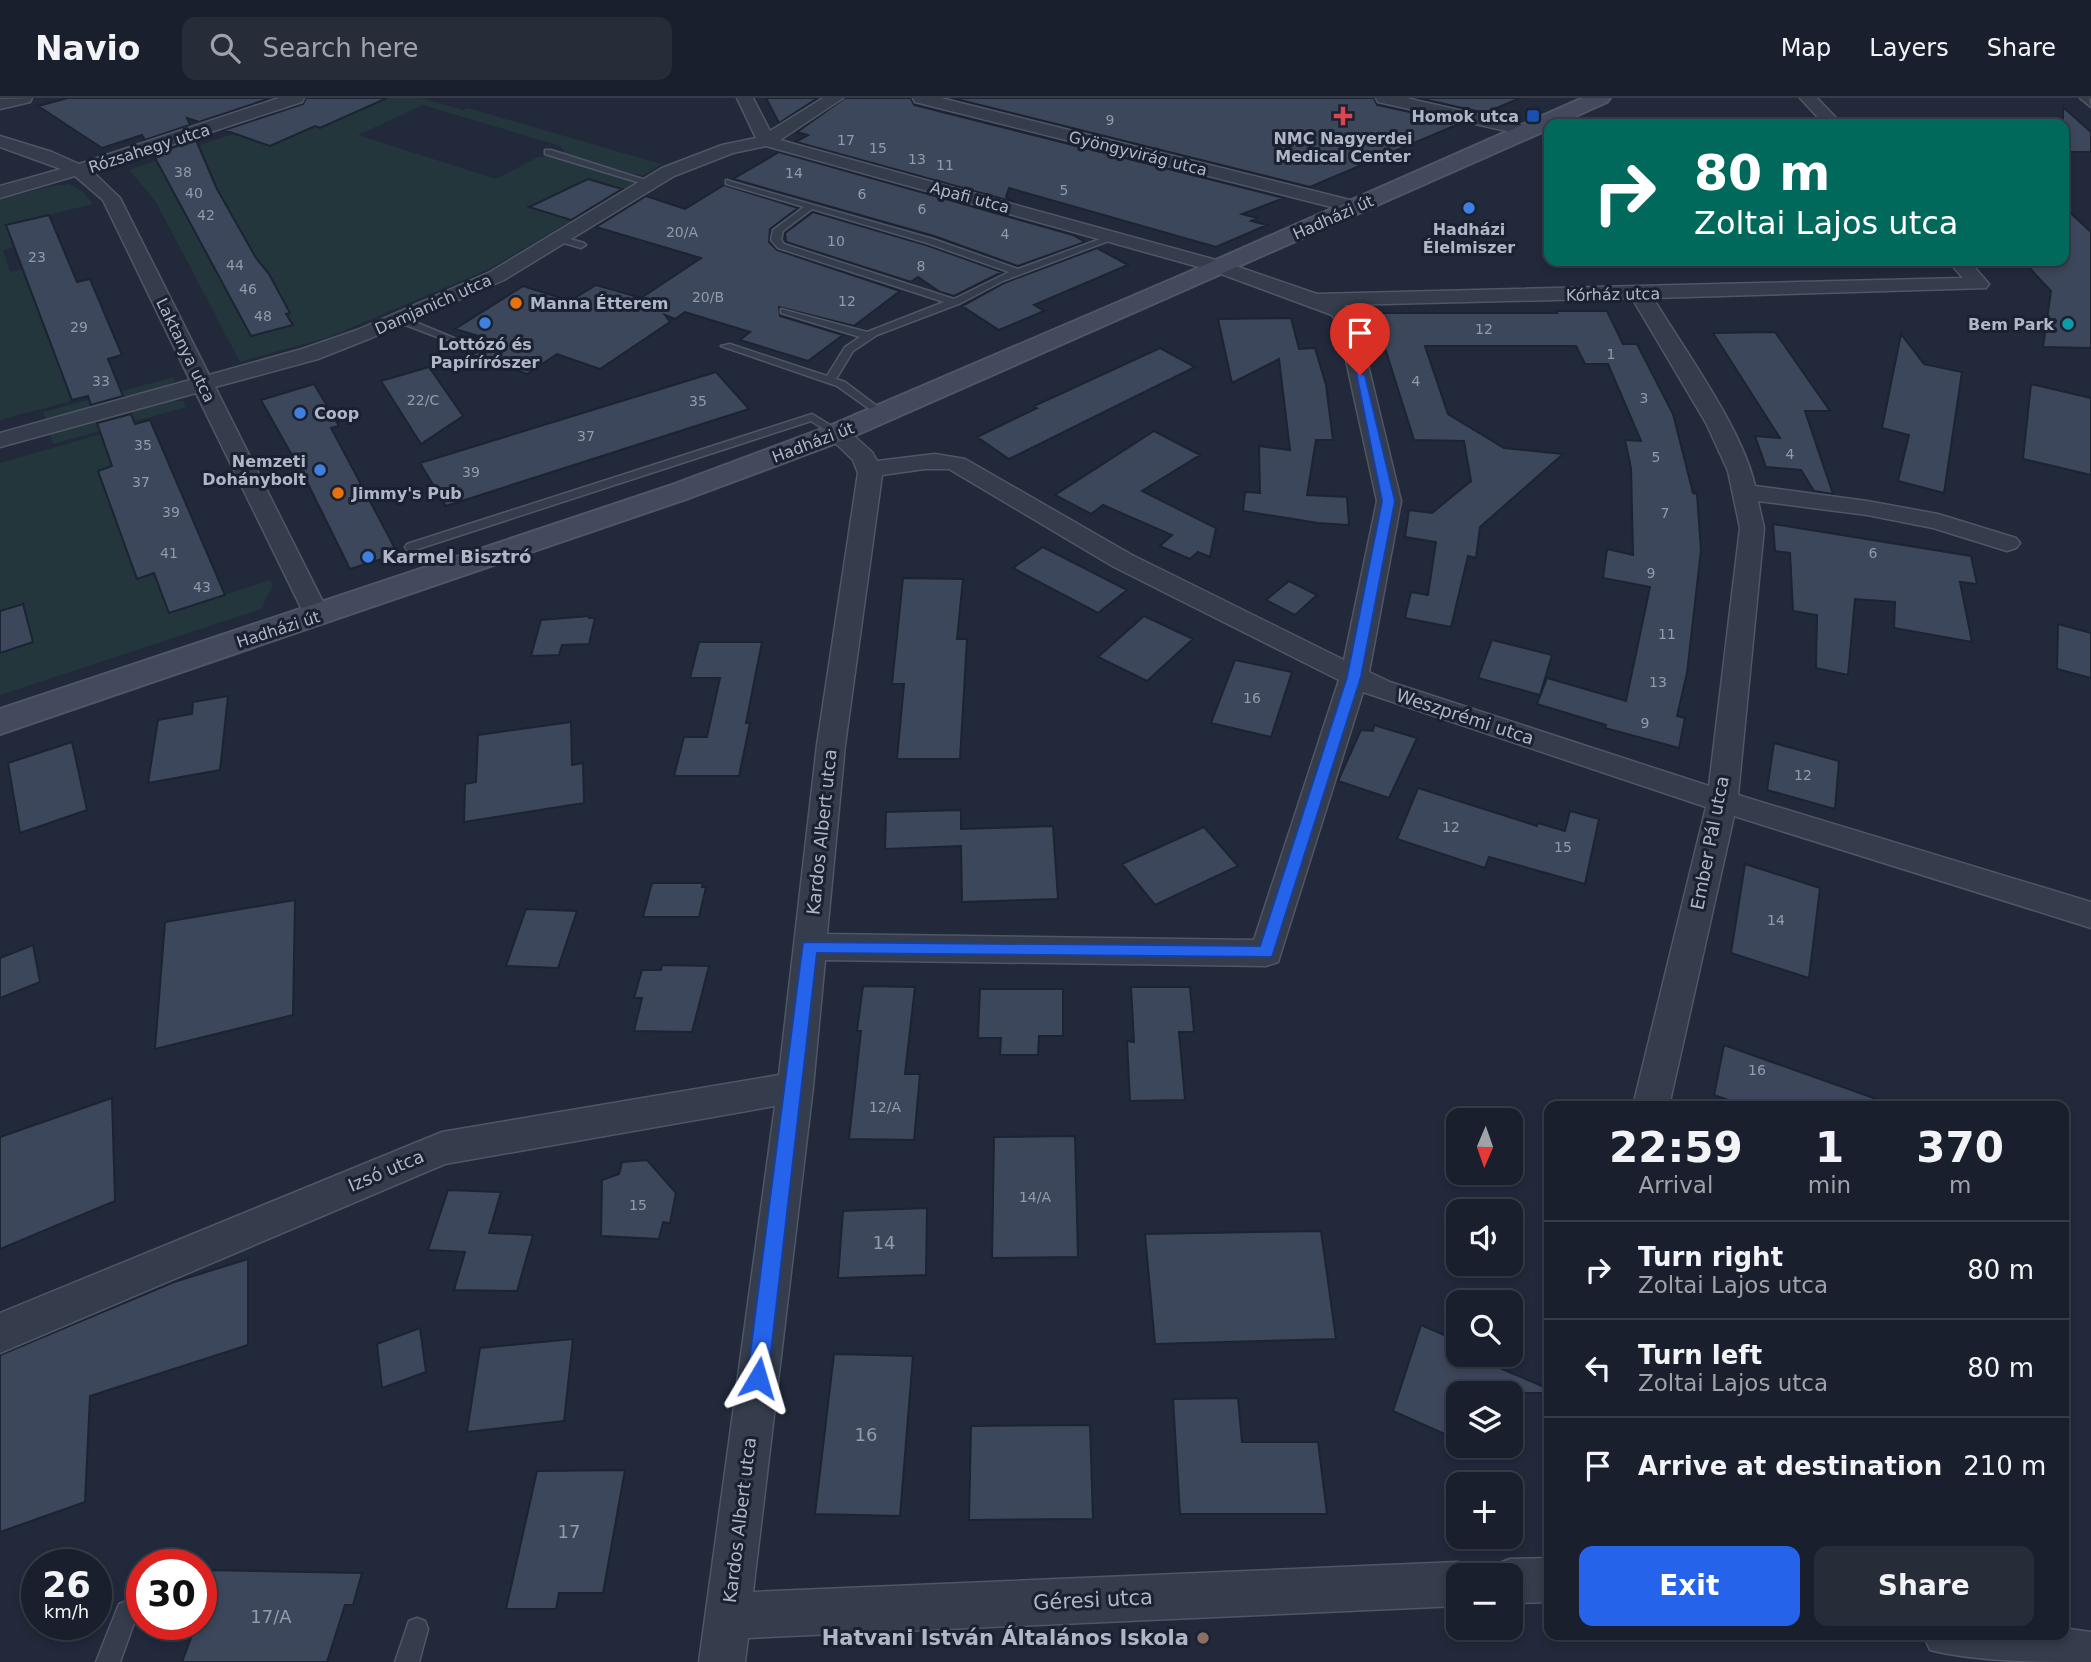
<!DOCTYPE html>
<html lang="en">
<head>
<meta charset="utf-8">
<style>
	body { margin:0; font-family:"DejaVu Sans",sans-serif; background:#262c38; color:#f1f3f6; height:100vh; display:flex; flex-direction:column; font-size:26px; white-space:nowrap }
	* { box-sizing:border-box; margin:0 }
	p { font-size:23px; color:#9fa2a9 }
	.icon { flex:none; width:38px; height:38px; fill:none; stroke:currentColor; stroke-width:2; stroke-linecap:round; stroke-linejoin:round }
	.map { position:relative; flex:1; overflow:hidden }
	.drawer { position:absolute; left:1544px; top:1003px; width:525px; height:539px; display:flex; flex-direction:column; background:#191f2c; border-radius:14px; box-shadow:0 4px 10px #0003,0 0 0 2px #373d48 }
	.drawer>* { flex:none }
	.hud { position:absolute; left:1544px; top:21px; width:525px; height:147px; border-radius:14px; box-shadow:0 4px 10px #0003,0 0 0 2px #373d48; background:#00695c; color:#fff; overflow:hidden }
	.needle { width:46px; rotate:182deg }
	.controls { position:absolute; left:1446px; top:1010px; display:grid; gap:14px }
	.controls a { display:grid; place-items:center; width:77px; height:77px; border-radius:14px; background:#191f2c; box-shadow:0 4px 10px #0003,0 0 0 2px #373d48; font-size:35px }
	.speed { position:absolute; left:21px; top:1451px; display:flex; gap:14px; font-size:35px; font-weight:700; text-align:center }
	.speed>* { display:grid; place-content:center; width:91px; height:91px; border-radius:50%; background:#191f2c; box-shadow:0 4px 10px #0003,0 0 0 2px #373d48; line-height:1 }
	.speed small { font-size:18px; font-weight:400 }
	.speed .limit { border:10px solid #d22; background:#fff; color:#111 }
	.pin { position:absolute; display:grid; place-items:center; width:60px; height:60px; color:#fff; margin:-72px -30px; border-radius:50% 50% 50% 0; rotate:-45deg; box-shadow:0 0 7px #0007 }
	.pin .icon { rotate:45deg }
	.me { position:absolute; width:77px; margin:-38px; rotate:7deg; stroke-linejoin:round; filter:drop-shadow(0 0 5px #0008) }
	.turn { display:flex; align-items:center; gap:24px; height:147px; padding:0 35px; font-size:32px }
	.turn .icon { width:91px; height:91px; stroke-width:2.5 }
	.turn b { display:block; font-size:49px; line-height:60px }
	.eta { display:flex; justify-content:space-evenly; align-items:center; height:119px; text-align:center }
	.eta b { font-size:42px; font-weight:600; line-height:49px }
	.cta { display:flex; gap:14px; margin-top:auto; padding:14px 35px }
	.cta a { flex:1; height:80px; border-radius:14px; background:#2563eb; color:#fff; font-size:28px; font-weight:600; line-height:80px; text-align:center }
	.cta a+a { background:#262c38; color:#f1f3f6 }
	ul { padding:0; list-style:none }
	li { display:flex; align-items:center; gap:21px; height:98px; padding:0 35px; border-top:2px solid #373d48 }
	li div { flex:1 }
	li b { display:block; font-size:26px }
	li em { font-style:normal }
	header { display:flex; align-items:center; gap:42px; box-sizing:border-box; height:98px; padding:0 35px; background:#191f2c; border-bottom:2px solid #373d48 }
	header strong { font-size:33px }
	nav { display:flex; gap:38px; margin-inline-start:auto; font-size:24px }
	.search { width:490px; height:63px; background:#262c38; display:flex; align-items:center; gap:18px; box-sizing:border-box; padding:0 24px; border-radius:14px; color:#9fa2a9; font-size:26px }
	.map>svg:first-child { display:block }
	.green { fill:#23363c }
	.building { fill:#3d475b; stroke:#1c2332; stroke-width:2 }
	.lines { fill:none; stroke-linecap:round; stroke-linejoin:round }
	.lane-casing { stroke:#505666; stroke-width:3 }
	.street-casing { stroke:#505666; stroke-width:3 }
	.secondary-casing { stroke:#505666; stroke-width:4 }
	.lane { fill:#353c4b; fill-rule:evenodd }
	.street { fill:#353c4b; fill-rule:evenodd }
	.secondary { fill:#434a5e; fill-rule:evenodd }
	.route { fill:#2563eb; stroke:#184099; stroke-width:2 }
	.health-dot { fill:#e0444e; stroke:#1a2130; stroke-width:2.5 }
	.transit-dot { fill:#1a4fb4; stroke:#1a2130; stroke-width:2.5 }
	.shop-dot { fill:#3f7fe0; stroke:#1a2130; stroke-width:2.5 }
	.food-dot { fill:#e8710a; stroke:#1a2130; stroke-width:2.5 }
	.culture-dot { fill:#0f9aa8; stroke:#1a2130; stroke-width:2.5 }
	.education-dot { fill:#8d6e63; stroke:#1a2130; stroke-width:2.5 }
	.labels { text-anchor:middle; stroke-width:6; stroke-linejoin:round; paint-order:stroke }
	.number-label { font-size:14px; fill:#939aac }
	.far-poi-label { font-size:16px; font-weight:bold; fill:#b0b6c7; stroke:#1a2130; text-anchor:end }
	.far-street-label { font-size:16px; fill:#b0b6c7; stroke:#1a2130 }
	.poi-label { font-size:18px; font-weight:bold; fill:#b0b6c7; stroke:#1a2130; text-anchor:start }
	.street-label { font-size:18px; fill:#b0b6c7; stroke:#1a2130 }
	.near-number-label { font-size:18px; fill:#939aac }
	.near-street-label { font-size:21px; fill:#b0b6c7; stroke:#1a2130 }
	.near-poi-label { font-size:21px; font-weight:bold; fill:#b0b6c7; stroke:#1a2130; text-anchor:end }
</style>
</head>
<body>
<header>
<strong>Navio</strong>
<div class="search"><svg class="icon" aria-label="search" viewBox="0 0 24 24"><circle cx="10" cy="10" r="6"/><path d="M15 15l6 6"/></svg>Search here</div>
<nav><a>Map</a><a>Layers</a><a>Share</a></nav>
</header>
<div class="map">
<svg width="2091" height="1564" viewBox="0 0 2091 1564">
	<rect width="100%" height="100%" fill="#21293b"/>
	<path class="green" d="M336 0H421L463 12 468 10 661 66 644 77 634 76 561 55 564 53 560 48 423 7 358 37 496 81 538 59 548 58 635 85 489 171 329 239 240 264 156 104 129 72Z
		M69 86 83 94 93 106 7 127 14 149 3 152 10 174 24 171 75 270 61 274 71 303 0 322V102L47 89Z
		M174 279 175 283 158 292 46 323 43 314Z
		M167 303H183L186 309 53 346 50 336Z
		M101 336 113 368 98 373 138 480 154 475 169 515 270 482 273 487 261 511 0 597V365Z"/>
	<path class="building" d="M68 0H271L199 24 187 20 190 27 145 42 142 37 102 50 38 8Z
		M306 0H387L320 30 315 28 270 48 224 32 303 6Z
		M766 0H818L779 25Z
		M845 0H911L914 7 1284 100 1242 116 1257 120 1251 123 1267 127 1216 149 1009 90 1006 99 1014 104 796 44 808 37 797 34Z
		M952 0H1374L1377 7 1461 25 1310 89Z
		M1418 0H1520L1485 15Z
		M2063 9 2091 34V54H2063Z
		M196 42 217 91 256 160 269 176 290 215 286 216 293 227 251 238 153 56Z
		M779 54 1073 137 1085 144 1018 168 934 138 733 81Z
		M588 81 622 91 571 122 529 109Z
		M724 87 798 110 770 131 769 144 777 152 900 193 854 228 779 209 780 218 843 237 808 263 740 242 750 234 685 214 675 221 665 217 670 224 600 271 557 256 527 276 472 256 505 246 455 231 523 188 570 203 596 187 641 200 701 160 596 129 646 98 685 111Z
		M2063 108 2091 134V250L2043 249 2051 193 2023 163H2063Z
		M813 114 926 147 1002 174 954 198 940 194 918 179 911 184 786 144 785 135Z
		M49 117 77 184 90 181 122 257 108 261 123 298 91 307 88 298 72 302 6 127Z
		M1097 150 1128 167 1034 207 1044 213 999 232 962 208 1004 185Z
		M1556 213H1607L1623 246H1637L1673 316 1693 395 1697 396 1701 452 1687 575 1677 618 1685 620 1679 650 1605 630 1606 627 1537 606 1547 580 1626 603 1650 489 1603 480 1607 451 1633 457 1631 370 1625 342 1641 343 1608 266H1585L1576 248H1425L1448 316 1504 350 1563 356 1480 429 1476 460 1468 458 1451 529 1405 520 1411 494 1428 497 1436 444 1405 439 1409 412 1432 415 1471 383 1464 343 1414 342 1374 215H1557Z
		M1291 220 1299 251 1315 250 1326 287 1333 342H1316L1307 397 1347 399 1349 427 1318 425 1243 413 1245 394 1260 395 1259 348 1290 352 1279 261 1232 285 1218 221Z
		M1775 234 1830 313H1805L1833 396 1814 393 1801 372 1766 369 1755 338 1780 340 1713 235Z
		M1901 236 1924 266 1962 274 1944 395 1898 383 1909 337 1882 330Z
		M1160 250 1195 269 1009 361 977 339 1037 310 1034 308Z
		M429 269 463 318 421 346 381 283Z
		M716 274 749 311 446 408 420 365Z
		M314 286 339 328 331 330 398 456 350 471 307 384 261 302Z
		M2031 286 2091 300V377L2023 361Z
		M131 316 135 326 150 322 225 497 169 515 154 475 137 481 98 373 112 368 97 325Z
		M1154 333 1200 357 1142 393 1216 430 1210 459 1198 454 1190 461 1160 448 1172 437 1103 407 1091 416 1055 397Z
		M1773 426 1971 458 1977 486 1960 484 1972 544 1894 530 1895 504 1855 501 1848 577 1816 570 1817 517 1793 513 1790 455 1775 453Z
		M1043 449 1127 492 1098 515 1013 470Z
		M903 480 963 481 957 541H967L960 661H897L904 586H892Z
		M1289 483 1317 497 1295 517 1266 502Z
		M23 506 33 544 0 555V513Z
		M589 518V520H595L589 546 562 547 559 557 531 558 541 522Z
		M1144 518 1193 541 1147 583 1098 559Z
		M2058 526 2091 535V580L2057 571Z
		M1492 542 1552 557 1540 597 1478 580Z
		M699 544H762L746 625H750L739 678H674L684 639H707L720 580H690Z
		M1235 562 1292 574 1271 639 1211 625Z
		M228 598 220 672 148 685 158 622 192 616 193 604Z
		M571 624 572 667 583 665 584 705 464 724 465 686 476 684 478 637Z
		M1374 627 1417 640 1389 700 1338 683 1361 632 1373 633Z
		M72 644 87 712 20 735 8 665Z
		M1774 645 1839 663 1835 711 1767 692Z
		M1418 690 1537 728 1538 725 1565 733 1570 713 1599 721 1585 786 1489 759 1485 770 1397 741Z
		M961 712V731L1053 728 1058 801 962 804 961 748 885 751 886 714Z
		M1204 729 1238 768 1155 807 1122 766Z
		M1745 766 1820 790 1809 880 1731 855Z
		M652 785H703L702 789H706L699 819H643Z
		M295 802 293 917 155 951 165 824Z
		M526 811 577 813 558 870 506 868Z
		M33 847 40 884 0 900V860Z
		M662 867 709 868 692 934 634 933 642 900H634L642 872H661Z
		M863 888 915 889 905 976H920L914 1042 849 1041 861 933H857Z
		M1131 889H1190L1194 934H1179L1185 1002 1130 1003 1127 943 1134 944Z
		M980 891H1063V938H1039L1038 957H1000L1001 940H978Z
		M1724 947 1885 1004V1008H1745L1714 997Z
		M112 1000 115 1103 0 1151V1039Z
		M1075 1038 1078 1159 992 1160 994 1039Z
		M647 1062 676 1095 670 1125 663 1124 659 1141 601 1138 602 1082 619 1076 622 1064Z
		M448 1092 501 1094 489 1135 533 1137 517 1193 454 1192 465 1154 428 1152Z
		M927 1110 926 1177 838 1180 843 1113Z
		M1321 1133 1336 1241 1155 1246 1145 1136Z
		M248 1161V1247L90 1298 85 1404 0 1434V1257L174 1184Z
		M1421 1227 1458 1243V1256H1488L1505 1264 1502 1271 1549 1291V1295H1458V1342L1393 1313Z
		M420 1230 426 1274 382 1290 377 1246Z
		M573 1241 564 1323 467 1334 480 1250Z
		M834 1256 913 1258 900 1418 815 1416Z
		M1238 1300 1242 1344H1318L1327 1416H1180L1173 1301Z
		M1090 1327 1093 1421 969 1422 971 1328Z
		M625 1372 603 1495H559L556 1511H506L537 1373Z
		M205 1472 362 1475 353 1507H345L327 1564H182L196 1526H201V1484Z"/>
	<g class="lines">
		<defs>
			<path id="lane" d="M2080 0H2089L2091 9Z
				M545 52H551L655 85 647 87 545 56Z
				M726 82 933 141 1018 171 1111 137 1119 139 1003 183 961 205 877 237 853 253 836 281 845 284 886 315V319L882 320 837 288 721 248 730 246 827 278 845 249 860 239 781 215V211L867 234 944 204 778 150 771 142 773 132 804 109 726 86ZM812 111 927 145 1009 174 954 201 784 146 781 142 783 133Z
				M560 138 584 145 586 147 581 150 557 143 555 141Z
				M395 219H403L454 240 445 242 395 223Z
				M812 316 843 335 833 337 811 323 415 452H407L405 449 407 446Z
				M127 1503 135 1506 138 1514 120 1564H96L119 1506Z
				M417 1520 425 1523 428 1531 419 1564H395L409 1523Z"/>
			<path id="street" d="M32 0 30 4 0 11V1Z
				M279 0H304L302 4 92 73 120 100 209 277 302 251 357 232 490 174 662 70 722 47 756 40 737 0H753L770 33 823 0H843L780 42 1227 165 1317 196 1963 180 1948 163H1969L1989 186 1986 190 1653 200C1684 251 1743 332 1755 388L1867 403 1938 416 2016 440 2020 445 2016 450 2007 453 1933 430 1867 417 1758 403 1764 430 1738 697 2091 804V830L1734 718 1669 1008H1633L1706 709 1363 594 1278 864 1266 868 825 862 813 989 753 1494 1458 1464 1474 1470 1477 1477H1458V1508L748 1540 745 1564H699L775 1008 445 1066 0 1255V1215L442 1034 779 977 817 647 858 375 853 362 825 335 829 330H845L872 354 877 363 935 356 965 361 1132 457 1344 562 1377 403 1338 226 1332 217 1213 173 766 48 733 55 674 78 504 182 371 240 318 261 215 289 330 518 326 524 317 527 308 524 196 295 0 349V335L190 282 103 102 75 78 0 100V88L61 71 0 49V38L52 54 79 66ZM1632 200 1706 325 1728 373 1740 430 1709 688 1390 584 1369 574 1401 403 1358 226 1344 207ZM925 371H949L1114 469 1339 582 1254 842 827 836 845 647 882 377Z
				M913 0H941L1362 105 1364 109 1355 115 915 4Z
				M1376 0H1406L1534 29 1537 33 1528 38 1378 4Z
				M1800 0H1817L1842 26H1824Z
				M1549 1460V1504L1510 1505V1477H1490L1494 1467 1510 1461Z
				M2063 1530 2091 1534V1564C2039 1564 1979 1564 1930 1552L1923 1536H2063Z"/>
			<path id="secondary" d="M1583 0H1610L1607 4 1558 26H1549V31L847 341 689 400 0 636V611L669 388 827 329 1182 177Z"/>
		</defs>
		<use href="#lane" class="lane-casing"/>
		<use href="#street" class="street-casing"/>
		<use href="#secondary" class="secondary-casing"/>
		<use href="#lane" class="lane"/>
		<use href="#street" class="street"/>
		<use href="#secondary" class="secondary"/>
	</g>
	<path class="route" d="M1356 274 1365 277 1395 403 1361 579 1272 859 817 855 768 1280 765 1287 758 1290 750 1287 747 1280 803 844 1260 848 1347 579 1382 403Z"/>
	<path class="health-dot" d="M1339.5 7.5h7v7h7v7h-7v7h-7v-7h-7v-7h7z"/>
	<rect class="transit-dot" x="1526" y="11" width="14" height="14" rx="3.5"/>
	<g class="shop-dot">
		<circle cx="1469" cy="110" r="7"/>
		<circle cx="485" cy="225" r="7"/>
		<circle cx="300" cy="315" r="7"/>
		<circle cx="320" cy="372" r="7"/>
		<circle cx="368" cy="459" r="7"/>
	</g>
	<g class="food-dot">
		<circle cx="516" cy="205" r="7"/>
		<circle cx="338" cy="395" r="7"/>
	</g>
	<circle class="culture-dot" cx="2068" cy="226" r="7"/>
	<circle class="education-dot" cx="1203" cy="1540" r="7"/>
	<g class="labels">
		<g class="number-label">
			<text x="1110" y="27">9</text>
			<text x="846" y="47">17</text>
			<text x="878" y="55">15</text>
			<text x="917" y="66">13</text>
			<text x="945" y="72">11</text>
			<text x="183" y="79">38</text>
			<text x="794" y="80">14</text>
			<text x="1064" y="97">5</text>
			<text x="194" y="100">40</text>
			<text x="862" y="101">6</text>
			<text x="922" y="116">6</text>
			<text x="206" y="122">42</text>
			<text x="682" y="139">20/A</text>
			<text x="1005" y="141">4</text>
			<text x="836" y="148">10</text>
			<text x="37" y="164">23</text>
			<text x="235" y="172">44</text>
			<text x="921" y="173">8</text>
			<text x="248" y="196">46</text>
			<text x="708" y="204">20/B</text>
			<text x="847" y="208">12</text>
			<text x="263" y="223">48</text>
			<text x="79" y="234">29</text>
			<text x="1484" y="236">12</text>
			<text x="1611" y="261">1</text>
			<text x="101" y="288">33</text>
			<text x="1416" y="288">4</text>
			<text x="1644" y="305">3</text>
			<text x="423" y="307">22/C</text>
			<text x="698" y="308">35</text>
			<text x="586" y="343">37</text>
			<text x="143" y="352">35</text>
			<text x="1790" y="361">4</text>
			<text x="1656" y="364">5</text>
			<text x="471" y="379">39</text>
			<text x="141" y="389">37</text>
			<text x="171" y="419">39</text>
			<text x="1665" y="420">7</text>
			<text x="169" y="460">41</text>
			<text x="1873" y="460">6</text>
			<text x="1651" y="480">9</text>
			<text x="202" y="494">43</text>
			<text x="1667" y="541">11</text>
			<text x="1658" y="589">13</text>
			<text x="1252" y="605">16</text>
			<text x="1645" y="630">9</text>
			<text x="1803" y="682">12</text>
			<text x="1451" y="734">12</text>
			<text x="1563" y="754">15</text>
			<text x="1776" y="827">14</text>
			<text x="1757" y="977">16</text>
			<text x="885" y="1014">12/A</text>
			<text x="1035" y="1104">14/A</text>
			<text x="638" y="1112">15</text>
		</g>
		<g class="far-poi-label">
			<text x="1519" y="24">Homok utca</text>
			<text x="1343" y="46" text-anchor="middle">NMC Nagyerdei<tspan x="1343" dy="18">Medical Center</tspan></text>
			<text x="1469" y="137" text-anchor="middle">Hadházi<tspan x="1469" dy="18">Élelmiszer</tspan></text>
			<text x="530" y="211" text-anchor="start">Manna Étterem</text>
			<text x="2054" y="232">Bem Park</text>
			<text x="485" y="252" text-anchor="middle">Lottózó és<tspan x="485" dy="18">Papírírószer</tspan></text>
			<text x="314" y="321" text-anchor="start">Coop</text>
			<text x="306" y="369">Nemzeti<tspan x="306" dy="18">Dohánybolt</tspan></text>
			<text x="352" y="401" text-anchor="start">Jimmy's Pub</text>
		</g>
		<g class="far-street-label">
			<text transform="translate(149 50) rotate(-18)" y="6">Rózsahegy utca</text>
			<text transform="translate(1138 55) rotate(14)" y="6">Gyöngyvirág utca</text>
			<text transform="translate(970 99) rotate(15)" y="6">Apafi utca</text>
			<text transform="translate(1333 119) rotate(-24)" y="6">Hadházi út</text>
			<text transform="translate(1613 196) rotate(-1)" y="6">Kórház utca</text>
			<text transform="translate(433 206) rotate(-24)" y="6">Damjanich utca</text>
			<text transform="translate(186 252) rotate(64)" y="6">Laktanya utca</text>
			<text transform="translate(813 344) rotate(-21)" y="6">Hadházi út</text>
			<text transform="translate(278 531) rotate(-18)" y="6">Hadházi út</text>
		</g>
		<g class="poi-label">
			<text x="382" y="465">Karmel Bisztró</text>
		</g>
		<g class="street-label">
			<text transform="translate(1465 619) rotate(18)" y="6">Weszprémi utca</text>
			<text transform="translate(822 734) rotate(-84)" y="6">Kardos Albert utca</text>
			<text transform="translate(1710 745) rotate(-79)" y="6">Ember Pál utca</text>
			<text transform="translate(386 1073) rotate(-23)" y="6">Izsó utca</text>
			<text transform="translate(740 1422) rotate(-83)" y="6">Kardos Albert utca</text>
		</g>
		<g class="near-number-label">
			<text x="884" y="1151">14</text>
			<text x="866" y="1343">16</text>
			<text x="569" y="1440">17</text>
			<text x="271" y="1525">17/A</text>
		</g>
		<g class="near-street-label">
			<text transform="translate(1093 1502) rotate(-3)" y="7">Géresi utca</text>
		</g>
		<g class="near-poi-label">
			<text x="1189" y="1547">Hatvani István Általános Iskola</text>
		</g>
	</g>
</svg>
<div class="controls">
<a><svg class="needle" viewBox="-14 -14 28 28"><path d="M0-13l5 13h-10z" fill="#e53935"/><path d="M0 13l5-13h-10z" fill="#9fa2a9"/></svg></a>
<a><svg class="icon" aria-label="sound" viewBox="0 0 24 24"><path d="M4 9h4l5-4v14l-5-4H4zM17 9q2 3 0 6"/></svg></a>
<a><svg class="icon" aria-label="search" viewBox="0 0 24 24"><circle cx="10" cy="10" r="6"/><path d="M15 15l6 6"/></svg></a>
<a><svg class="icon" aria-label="layers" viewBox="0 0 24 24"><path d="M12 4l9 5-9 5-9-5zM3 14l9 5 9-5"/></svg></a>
<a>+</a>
<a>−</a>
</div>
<div class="speed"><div>26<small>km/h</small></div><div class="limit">30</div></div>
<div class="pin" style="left:1360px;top:277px;background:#d93025"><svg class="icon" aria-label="arrive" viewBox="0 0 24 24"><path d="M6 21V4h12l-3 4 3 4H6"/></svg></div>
<svg class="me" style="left:758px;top:1280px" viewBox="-20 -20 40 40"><path d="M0-17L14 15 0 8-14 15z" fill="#2563eb" stroke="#fff" stroke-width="4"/></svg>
<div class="hud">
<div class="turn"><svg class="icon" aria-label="right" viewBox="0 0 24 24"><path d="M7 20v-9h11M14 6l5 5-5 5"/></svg><div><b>80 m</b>Zoltai Lajos utca</div></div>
</div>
<section class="drawer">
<div class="eta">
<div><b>22:59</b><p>Arrival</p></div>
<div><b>1</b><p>min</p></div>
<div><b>370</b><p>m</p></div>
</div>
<ul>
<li><svg class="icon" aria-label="right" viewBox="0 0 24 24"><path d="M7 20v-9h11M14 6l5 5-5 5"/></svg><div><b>Turn right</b><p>Zoltai Lajos utca</p></div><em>80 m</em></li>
<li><svg class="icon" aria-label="left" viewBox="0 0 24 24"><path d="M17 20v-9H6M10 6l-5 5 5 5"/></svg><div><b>Turn left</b><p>Zoltai Lajos utca</p></div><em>80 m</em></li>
<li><svg class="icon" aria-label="arrive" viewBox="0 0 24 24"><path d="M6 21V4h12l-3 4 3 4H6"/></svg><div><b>Arrive at destination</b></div><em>210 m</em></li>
</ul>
<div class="cta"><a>Exit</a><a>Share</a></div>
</section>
</div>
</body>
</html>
